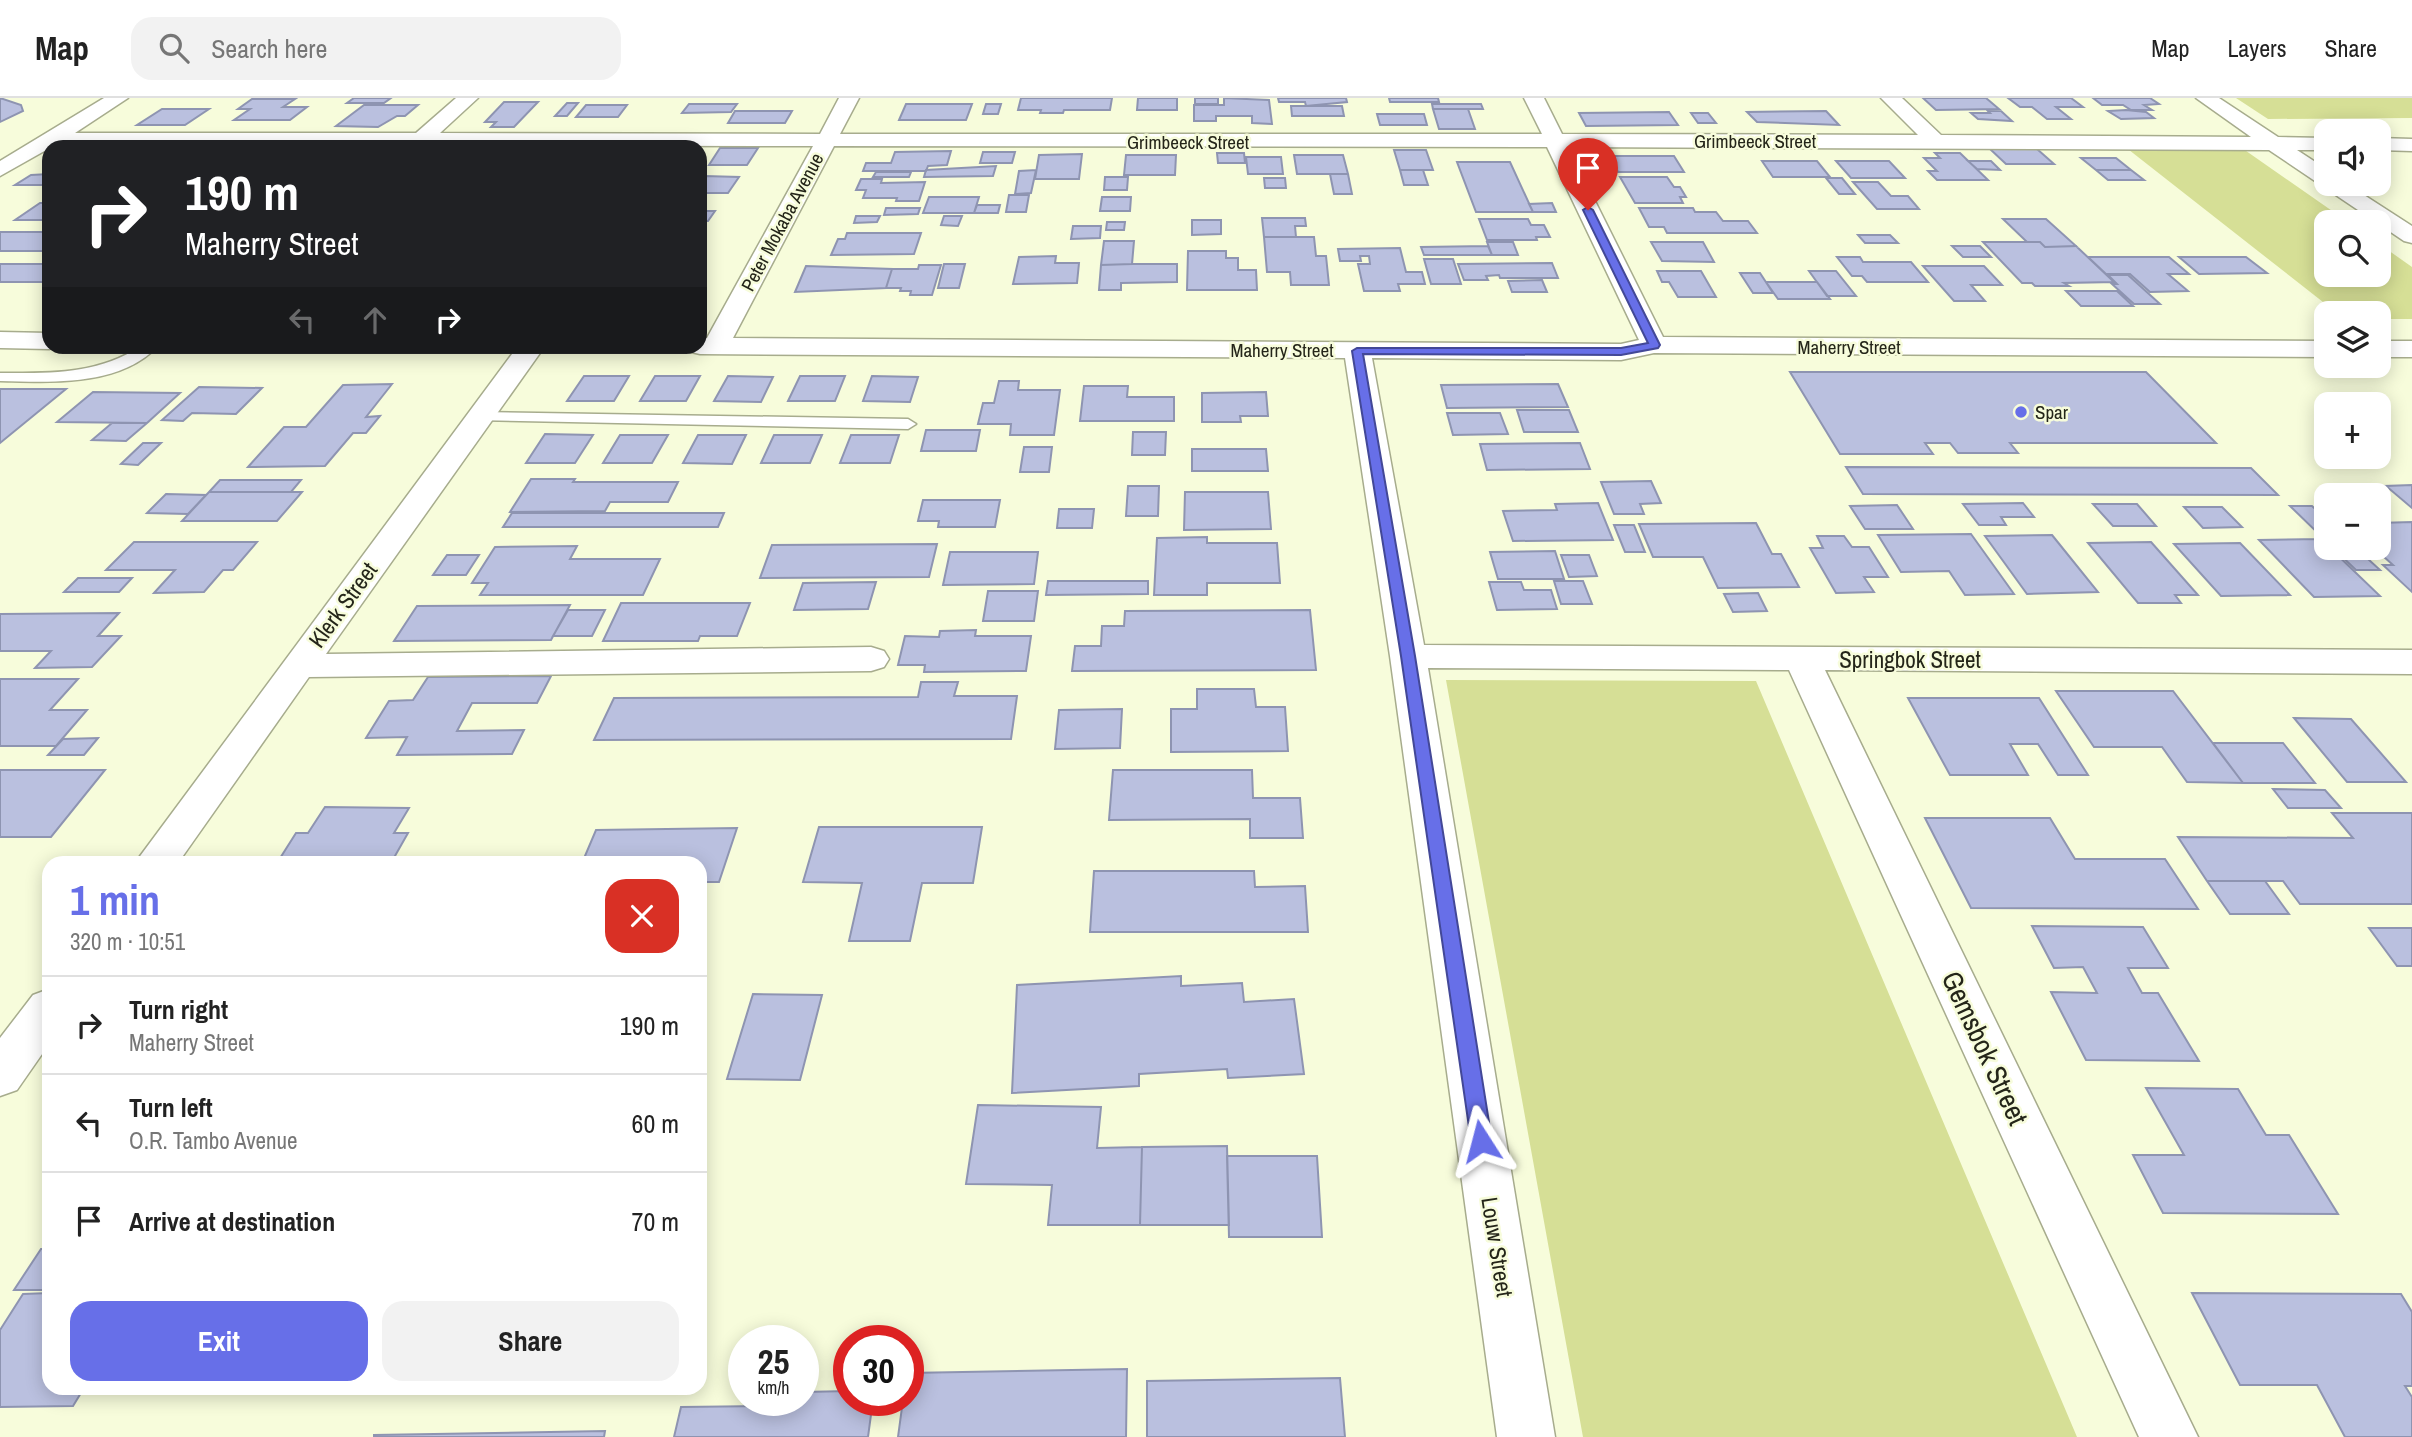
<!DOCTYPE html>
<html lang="en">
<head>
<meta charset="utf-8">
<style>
	body { margin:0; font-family:"Archivo Narrow",sans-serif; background:#f2f2f2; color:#222; height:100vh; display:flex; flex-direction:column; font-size:26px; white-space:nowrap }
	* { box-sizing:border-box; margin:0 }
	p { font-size:23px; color:#767676 }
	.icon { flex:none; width:38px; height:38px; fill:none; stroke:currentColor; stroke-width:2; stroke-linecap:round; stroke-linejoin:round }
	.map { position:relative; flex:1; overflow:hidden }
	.drawer { position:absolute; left:42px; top:758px; width:665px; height:539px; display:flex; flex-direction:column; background:#fff; border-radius:21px; box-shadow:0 4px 18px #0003 }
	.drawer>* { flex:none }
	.guide { position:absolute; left:42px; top:42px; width:665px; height:214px; border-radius:21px; box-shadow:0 4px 18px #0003; background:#202124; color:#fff; overflow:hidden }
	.fabs { position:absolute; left:2314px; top:21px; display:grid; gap:14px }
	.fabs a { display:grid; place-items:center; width:77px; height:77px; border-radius:14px; background:#fff; box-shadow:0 4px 18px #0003; font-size:35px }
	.speed { position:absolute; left:728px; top:1227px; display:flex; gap:14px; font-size:35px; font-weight:700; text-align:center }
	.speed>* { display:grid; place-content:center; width:91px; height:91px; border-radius:50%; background:#fff; box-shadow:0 4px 18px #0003; line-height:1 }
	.speed small { font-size:18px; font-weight:400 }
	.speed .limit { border:10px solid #d22; background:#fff; color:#111 }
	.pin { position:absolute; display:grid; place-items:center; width:60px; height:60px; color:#fff; margin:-72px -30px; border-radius:50% 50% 50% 0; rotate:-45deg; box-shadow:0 0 7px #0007 }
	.pin .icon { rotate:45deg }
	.me { position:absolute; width:77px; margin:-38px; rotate:351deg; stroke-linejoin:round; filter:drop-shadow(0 0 5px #0008) }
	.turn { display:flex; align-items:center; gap:24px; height:147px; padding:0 28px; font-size:32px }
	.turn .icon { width:91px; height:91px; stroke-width:2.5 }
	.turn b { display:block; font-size:49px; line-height:60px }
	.lanes { display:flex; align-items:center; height:66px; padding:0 28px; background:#0003; justify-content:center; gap:35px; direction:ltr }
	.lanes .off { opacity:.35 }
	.round { display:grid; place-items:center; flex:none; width:74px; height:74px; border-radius:21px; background:#f2f2f2 }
	.head { display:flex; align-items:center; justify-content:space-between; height:119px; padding:0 28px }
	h1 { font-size:42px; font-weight:700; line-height:52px; color:#676fe8 }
	.cta { display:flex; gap:14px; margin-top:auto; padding:14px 28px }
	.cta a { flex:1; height:80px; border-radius:21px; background:#676fe8; color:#fff; font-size:28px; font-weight:700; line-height:80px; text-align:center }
	.cta a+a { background:#f2f2f2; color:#222 }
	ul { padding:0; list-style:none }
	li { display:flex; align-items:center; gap:21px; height:98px; padding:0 28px; border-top:2px solid #e0e0e0 }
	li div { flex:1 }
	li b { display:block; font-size:26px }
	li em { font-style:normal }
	header { display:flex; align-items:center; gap:42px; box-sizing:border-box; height:98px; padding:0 35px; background:#fff; border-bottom:2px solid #e0e0e0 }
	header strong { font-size:33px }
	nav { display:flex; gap:38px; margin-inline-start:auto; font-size:24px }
	.search { width:490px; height:63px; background:#f2f2f2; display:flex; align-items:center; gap:18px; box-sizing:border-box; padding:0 24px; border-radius:21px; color:#767676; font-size:26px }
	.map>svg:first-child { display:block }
	.green { fill:#d6df96 }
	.building { fill:#bac0df; stroke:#8e94b1; stroke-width:2 }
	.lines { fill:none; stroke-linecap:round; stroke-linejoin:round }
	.lane-casing { stroke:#a7ac8d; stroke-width:3 }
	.street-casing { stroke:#a7ac8d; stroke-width:3 }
	.lane { fill:#fff; fill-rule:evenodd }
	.street { fill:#fff; fill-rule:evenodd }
	.route { fill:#676fe8; stroke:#434897; stroke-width:2 }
	.poi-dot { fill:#676fe8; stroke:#f7fcdb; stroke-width:2.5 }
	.labels { text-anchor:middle; stroke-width:5; stroke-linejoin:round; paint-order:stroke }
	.far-street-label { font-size:19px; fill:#242519; stroke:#f7fcdb }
	.far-poi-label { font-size:19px; fill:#242519; stroke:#f7fcdb; text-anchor:start }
	.street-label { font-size:23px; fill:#242519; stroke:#f7fcdb }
	.near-street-label { font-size:28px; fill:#242519; stroke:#f7fcdb }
</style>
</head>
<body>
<header>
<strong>Map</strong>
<div class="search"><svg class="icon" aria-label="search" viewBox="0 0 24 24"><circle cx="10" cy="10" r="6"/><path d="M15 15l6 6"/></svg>Search here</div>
<nav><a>Map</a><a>Layers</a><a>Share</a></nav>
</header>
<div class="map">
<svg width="2412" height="1339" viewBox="0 0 2412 1339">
	<rect width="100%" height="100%" fill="#f7fcdb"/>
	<path class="green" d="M2236 0H2412V20L2268 21Z
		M2124 48H2239L2348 124H2326V177H2378V145L2412 169V221H2378V215H2337Z
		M1446 582 1756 583 2077 1339H1583Z"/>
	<path class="building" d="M0 0 21 7 23 13 0 24Z
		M354 0H391L384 5H347Z
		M1021 0H1112L1110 12H1064L1063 15H1040L1041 12H1018Z
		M1138 0H1177V12H1137Z
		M1195 0H1218V6H1195Z
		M1224 0 1269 2 1272 26 1252 25V18H1216V23H1194V7H1224Z
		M1278 0H1346L1347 4 1306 8 1305 4H1279Z
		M1389 0H1438L1439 4H1390Z
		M1923 0H1986L1999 11 1936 12Z
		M2008 0H2071L2083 9H2056L2071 21H2047L2032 9H2020Z
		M2093 0H2150L2159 6 2144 7 2152 12H2131L2123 7H2102Z
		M252 1H295L283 9H307L290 22H234L250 11H238Z
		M504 4H538L514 29H491L496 24H485Z
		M567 5H578L567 18H555Z
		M689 6H737L731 14 682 15Z
		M906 6H972L966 22H899Z
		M986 6H1001L998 16H983Z
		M1432 6H1481L1483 11H1433Z
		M364 7H418L405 18H397L378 29 336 28Z
		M586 7H627L618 19H576Z
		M1291 8H1342L1344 18H1292Z
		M162 11H209L185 27H137Z
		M1433 11H1468L1475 31H1439Z
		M2126 12 2146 14 2154 20 2121 21 2108 13Z
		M735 13H792L785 25H728Z
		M1826 13 1839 27 1757 24 1747 14Z
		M1988 13H2001L2012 23 1978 21 1971 15H1990Z
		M1669 14 1678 27 1586 28 1579 15Z
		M1691 15H1708L1716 25H1698Z
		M1377 16H1424L1427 27H1380Z
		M720 50H758L747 67H709Z
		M1990 51H2037L2054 66H2006Z
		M1394 52H1426L1433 72H1400Z
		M951 53 947 67 928 68 926 73H863L866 65H891L895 54Z
		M983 54H1015L1012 65H980Z
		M1217 55H1244L1245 65H1218Z
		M1935 55H1960L1988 82H1937L1928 73H1937L1924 60H1940Z
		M1082 56 1079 81H1035L1039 57Z
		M1126 57H1176L1175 77H1124Z
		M1294 57H1343L1348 76H1297Z
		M1609 58H1674L1684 74H1618Z
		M1246 59H1281L1283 76H1248Z
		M2081 60H2116L2131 72H2096Z
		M1762 63H1817L1830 79H1773Z
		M1836 63H1889L1905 80H1851Z
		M1968 63H1991L2000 72 1977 71Z
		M1457 64H1510L1533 114H1476Z
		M996 68 993 78 924 79 926 72Z
		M1036 72 1031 95 1015 96 1019 73Z
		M1400 72H1423L1428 87H1404Z
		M2096 72H2131L2144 82H2108Z
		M876 74H911L909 79H873Z
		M49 76V87H15L31 77Z
		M1330 76H1348L1352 96H1334Z
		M704 78 739 79 728 95H700V84Z
		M1105 79H1128L1127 92H1104Z
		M1620 79H1667L1674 89H1680L1686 99H1680L1683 105H1635Z
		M1264 80H1285L1286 90H1265Z
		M1826 80H1842L1855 96H1839Z
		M861 81H882L881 85 925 84 919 103H896L897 100H863L866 92H856Z
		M1853 84H1878L1891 98H1908L1919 111H1877Z
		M1009 97H1029L1026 114H1006Z
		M929 99H979L974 115H923Z
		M1102 99H1131L1130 113H1100Z
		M40 105H49V122H15Z
		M1552 105 1556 114H1533L1529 106Z
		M977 107H1000L998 115H974Z
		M886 110H920L918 116 884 117Z
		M1639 110H1693L1695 114H1716L1723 123H1748L1757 135H1667L1664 129H1649Z
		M700 113H715L708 123H702L700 127Z
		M856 118H880L877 124 854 125Z
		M944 118H962L958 128 941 127Z
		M1262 120H1305L1306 128H1295L1296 139H1264Z
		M1479 121H1528L1531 127H1544L1550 139H1536L1537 142H1487Z
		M2003 121H2046L2076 148 2045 149 2040 144H2027Z
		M1192 122H1221V136L1192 137Z
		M1107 124H1125L1124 132H1106Z
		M1073 128H1101L1100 140 1071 141Z
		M0 134H49V153H0Z
		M847 135H921L914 156 831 157 838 141H845Z
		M1858 137H1890L1898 145H1865Z
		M1264 139H1314L1316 158H1326L1329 187H1291L1290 174H1267Z
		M1104 143H1134L1132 166 1101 167Z
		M1487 144H1513L1518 157H1492Z
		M1651 144H1703L1714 164 1662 163Z
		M1983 144H2040L2045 149 2076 148 2114 184 2064 185 2069 188H2035L2032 185H2022Z
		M1488 148 1492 157H1424L1421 149Z
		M1952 148H1980L1991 159H1963Z
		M1400 150 1406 174H1422L1425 186H1398L1400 193H1364L1358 166H1370L1369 158H1360L1361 163H1340L1338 151Z
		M1188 153H1226V160H1238V172H1256L1257 192H1187Z
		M1056 158 1055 165H1079L1077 185 1013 186 1019 159Z
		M1837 159H1860L1863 164H1911L1928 184H1867L1862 178H1852Z
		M2088 159H2169L2189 176H2168L2188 193 2150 194 2130 176H2106Z
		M2179 159H2246L2267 175 2199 176Z
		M1424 161H1453L1461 186H1431Z
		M1552 165 1558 180H1500L1499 177 1486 178 1488 182H1464L1458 166Z
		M0 166H49V184H0Z
		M944 166H965L959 190H938Z
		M1132 166H1177V184L1121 185V192H1099L1101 167Z
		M919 167H941L932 197H910L911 193H900L901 190H886L892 171H918Z
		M806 168 892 171 886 190 795 194Z
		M1923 168H1984L2002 187H1971L1985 203H1954Z
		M1657 173H1701L1716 199H1678L1669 184H1662Z
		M1809 173H1836L1856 198H1827Z
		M1740 175H1760L1773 195H1753Z
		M2108 177H2128L2160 206H2134L2112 186H2117Z
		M1542 182 1547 194H1512L1508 183Z
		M1766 184H1817L1830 201H1778Z
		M2066 193H2117L2133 208H2081Z
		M1790 274H2146L2216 345H2010L2018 355H1958L1950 345H1925L1933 356H1840Z
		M584 278H629L614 303H567Z
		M655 278H700L686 303H640Z
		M728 278 773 279 761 304 714 303Z
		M800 278H845L835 303H788Z
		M872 278 918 279 910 304 863 303Z
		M999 283H1019L1018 292H1060L1054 337H1010L1011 326H978L983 305H994Z
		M392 286 366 319 380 318 366 335H353L325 368 248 369 284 329H306L343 287Z
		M1558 286 1568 309 1447 310 1441 287Z
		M1084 288H1128L1127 299H1174V323H1080Z
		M199 289 262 290 236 316 192 315 183 323 162 322Z
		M0 291H66L0 345Z
		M93 294 180 295 147 325 57 324Z
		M1266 294 1268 318H1240L1241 324H1202V295Z
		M1517 312H1569L1578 334H1524Z
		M1447 315H1500L1508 336 1453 337Z
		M112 325H147L126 343 92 342Z
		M926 332H980L976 353H921Z
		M1133 334H1166L1165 357H1132Z
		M545 336 593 337 575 365H526Z
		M620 337H668L652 365H603Z
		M698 337H746L732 366 683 365Z
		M774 337H822L810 365H761Z
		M851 337H899L890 365H840Z
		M143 345H161L138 367 121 366Z
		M1580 345 1590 371 1487 372 1480 346Z
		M1024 349H1052L1049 374H1020Z
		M1192 351H1266L1268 373H1192Z
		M1846 369 2251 370 2278 397 1863 396Z
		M531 381H575L573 384H678L668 404H610L605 413 510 414Z
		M220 382H301L291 394H209Z
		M1651 383 1661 405 1640 406 1644 416H1614L1601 384Z
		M2412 387V410L2386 388Z
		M1128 388H1159L1158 418H1126Z
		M209 394H302L277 423H182Z
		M1185 394H1268L1271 431 1184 432Z
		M166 396 206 397 188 416 147 415Z
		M923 402H1000L995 429H938L939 423H918Z
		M1598 405 1613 442 1513 443 1503 413 1557 412 1555 406Z
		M2023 405 2034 419H2001L2006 427H1979L1963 406Z
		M2093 406H2137L2156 428H2113Z
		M1897 407 1913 431H1865L1850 408Z
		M2290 408H2312L2326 421V443Z
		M2184 409H2222L2242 429 2203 430Z
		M1059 411H1094L1092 430H1057Z
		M512 415H724L718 429H503Z
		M2412 424V494L2383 467H2393L2374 450H2378V425Z
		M1756 425 1772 456H1781L1799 489 1718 490 1703 459H1653L1639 426Z
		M1614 427H1634L1645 454H1625Z
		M1971 436 2014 496 1965 497 1949 473 1901 474 1878 437Z
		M2052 437 2098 494 2027 496 1985 438Z
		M1817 438H1844L1852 449H1869L1888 479H1864L1874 494 1836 495 1810 450H1823Z
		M1207 439V445H1277L1280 485H1207V497H1154L1157 440Z
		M2321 441 2326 450H2330L2380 498 2314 499 2259 442Z
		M134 444H257L233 472H223L204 494 154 495 175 472H106Z
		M2151 444 2198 497H2175L2181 505H2138L2088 445Z
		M2240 445 2290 497 2221 498 2174 446Z
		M937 446 929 479 760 480 772 447Z
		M577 448 570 461H660L643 497H480L488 485H472L495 449Z
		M2333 450H2356L2380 472H2356Z
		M1555 453 1564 481H1498L1490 454Z
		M950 454H1038L1034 486 943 487Z
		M447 457H479L466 477H433Z
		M1561 457H1589L1597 478 1569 479Z
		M78 480H132L119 494H64Z
		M1048 483H1148V496L1046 497Z
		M1554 483H1583L1592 506H1561Z
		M876 484 868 511 794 512 803 485Z
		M1489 484H1521L1524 492H1551L1557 511 1497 512Z
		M988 493H1038L1034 523H983Z
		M1758 495 1767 513 1733 514 1724 496Z
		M621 505H750L737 538H700L698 543H603Z
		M570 507 551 542 394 543 417 508Z
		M568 512H605L592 538H553Z
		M1310 512 1316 572 1072 573 1075 548H1101L1102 528H1124L1125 513Z
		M119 515 98 538H121L92 569 35 570 51 553H0V516Z
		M976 532 975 538H1031L1026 573 924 574 925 567H898L905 538 939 539 940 533Z
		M551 578 537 605H472L457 633 524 632 512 656 397 657 407 639 366 640 389 603 413 602 428 579Z
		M0 581H78L50 612H87L56 648H0Z
		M921 584H958L954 598H1017L1011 641 594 642 614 600 918 599Z
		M1197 591H1254L1256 609H1285L1288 653 1171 654V611H1197Z
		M2056 593H2173L2243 685 2187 684 2162 649H2094Z
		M1908 600H2039L2088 677H2058L2038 646H2010L2028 677H1950Z
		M1122 611 1120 650 1055 651 1059 612Z
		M2294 620 2351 621 2406 684H2347Z
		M98 640 84 657H48L63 641Z
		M2213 645H2283L2315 685H2243Z
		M0 672H105L51 739H0Z
		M1113 672H1252L1253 700H1300L1303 740H1250V721L1109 722Z
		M2273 691 2325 692 2341 710H2288Z
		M325 709 409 710 394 735H408L391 765H277L296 735H308Z
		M2332 715H2412V806H2300L2283 783H2207L2178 739 2353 740Z
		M1925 720H2050L2075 761H2165L2198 811 1971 810Z
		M819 729H982L973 785H922L910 843H849L862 785 803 784Z
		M737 730 719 784H700V765H582L596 732Z
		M1094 773H1254L1255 789 1305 788 1308 834H1090Z
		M2207 783H2265L2289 816H2230Z
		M2032 828 2143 829 2168 870H2128L2142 895H2158L2199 963 2086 962 2051 894 2097 895 2083 869 2054 870Z
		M2369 830H2412V868H2397Z
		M1181 878V888L1242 885 1244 904 1294 901 1304 976 1228 980 1227 971 1139 976V988L1012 995 1017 887Z
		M753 896 822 897 800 982 727 981Z
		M2146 990 2238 991 2266 1037H2289L2338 1116 2163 1115 2133 1057H2184Z
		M978 1007 1101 1009 1097 1050 1142 1049 1140 1127H1048L1052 1087 966 1086Z
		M1227 1048 1229 1127H1140L1142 1049Z
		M1227 1058H1317L1322 1139H1229Z
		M41 1151H49V1192H14Z
		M49 1195V1290H84L73 1308 0 1309V1232L23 1196Z
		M2192 1195 2401 1196 2412 1214V1288H2405L2412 1299V1339H2345L2317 1287H2240Z
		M1127 1271 1126 1339H898L903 1302H908V1275Z
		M1340 1280 1345 1339H1147V1283Z
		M849 1293V1302H873L868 1339H674L681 1309 775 1308 776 1302H803V1294Z
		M605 1333 604 1339H374V1337Z"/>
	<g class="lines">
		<defs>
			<path id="lane" d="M141 248H158C119 289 51 284 0 283V275C50 275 97 277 141 248Z
				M480 314 908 321 916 326 908 331 475 322 472 319Z"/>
			<path id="street" d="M104 0H128L75 35H416L456 0H478L440 35 820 36 839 0H859L840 36H1542L1524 0H1544L1562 36 1918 37 1881 0H1902L1941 37 2251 39 2196 0H2219L2278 39 2326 40V52H2297L2326 71V86H2347L2412 128V145L2404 143 2269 52 1568 49 1663 239 2326 243V259L1654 255 1621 262 1372 260 1424 547 2412 552V576L1825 572 2198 1339H2139L1789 572 1428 570 1555 1339H1497L1390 558 1345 260 700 256 691 254 687 248H700V240H707L813 48 55 47 0 78V63ZM834 48 1547 49 1639 242 1621 246 733 240Z
				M2378 40 2412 41V53L2378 52Z
				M0 234 49 235V248H58L49 251 0 250Z
				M2378 243H2412V259H2378Z
				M518 248H545L326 556 871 549 884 553 889 561 884 569 871 573 309 579 178 765H135Z
				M49 891V946L17 992 0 998V940L33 897Z"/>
		</defs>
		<use href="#lane" class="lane-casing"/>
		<use href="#street" class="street-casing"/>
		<use href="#lane" class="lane"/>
		<use href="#street" class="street"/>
	</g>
	<path class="route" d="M1588 109 1593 112 1660 247 1658 250 1621 257 1363 256 1415 558 1492 1043 1489 1049 1481 1052 1474 1049 1471 1043 1401 558 1352 253 1357 250H1621L1648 245 1583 112Z"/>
	<circle class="poi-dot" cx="2021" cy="314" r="7"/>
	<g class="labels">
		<g class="far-street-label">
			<text x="1755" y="50">Grimbeeck Street</text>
			<text x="1188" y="51">Grimbeeck Street</text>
			<text transform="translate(782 124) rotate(-62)" y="7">Peter Mokaba Avenue</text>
			<text x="1849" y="256">Maherry Street</text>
			<text x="1282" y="259">Maherry Street</text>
		</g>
		<g class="far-poi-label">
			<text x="2035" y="321">Spar</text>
		</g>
		<g class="street-label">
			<text transform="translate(343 507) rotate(-54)" y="8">Klerk Street</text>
			<text x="1910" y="570">Springbok Street</text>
			<text transform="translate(1497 1149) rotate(81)" y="8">Louw Street</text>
		</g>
		<g class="near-street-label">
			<text transform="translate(1985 950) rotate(65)" y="10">Gemsbok Street</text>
		</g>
	</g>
</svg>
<div class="fabs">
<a><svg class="icon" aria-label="sound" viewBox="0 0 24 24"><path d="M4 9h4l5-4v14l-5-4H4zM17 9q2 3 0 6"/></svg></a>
<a><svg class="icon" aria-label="search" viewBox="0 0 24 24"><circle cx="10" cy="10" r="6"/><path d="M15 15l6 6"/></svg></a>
<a><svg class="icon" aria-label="layers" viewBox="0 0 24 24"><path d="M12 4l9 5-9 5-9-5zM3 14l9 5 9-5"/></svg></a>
<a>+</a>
<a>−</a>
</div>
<div class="speed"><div>25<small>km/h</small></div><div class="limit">30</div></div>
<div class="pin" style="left:1588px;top:112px;background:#d93025"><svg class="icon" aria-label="arrive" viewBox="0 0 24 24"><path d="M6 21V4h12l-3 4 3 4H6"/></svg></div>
<svg class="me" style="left:1481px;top:1043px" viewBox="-20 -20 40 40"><path d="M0-17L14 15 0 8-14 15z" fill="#676fe8" stroke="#fff" stroke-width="4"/></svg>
<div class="guide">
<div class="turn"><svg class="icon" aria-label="right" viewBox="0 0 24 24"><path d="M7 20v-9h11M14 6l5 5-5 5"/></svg><div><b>190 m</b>Maherry Street</div></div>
<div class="lanes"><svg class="icon off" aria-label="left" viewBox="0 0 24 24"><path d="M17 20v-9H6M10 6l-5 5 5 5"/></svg><svg class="icon off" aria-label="ahead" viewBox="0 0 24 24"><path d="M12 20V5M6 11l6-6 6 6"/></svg><svg class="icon" aria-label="right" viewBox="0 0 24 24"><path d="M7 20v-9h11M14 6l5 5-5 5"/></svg></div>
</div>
<section class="drawer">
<div class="head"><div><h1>1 min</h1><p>320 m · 10:51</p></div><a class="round" style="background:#d93025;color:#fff"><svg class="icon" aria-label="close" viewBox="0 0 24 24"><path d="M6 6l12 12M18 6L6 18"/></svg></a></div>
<ul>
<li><svg class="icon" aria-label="right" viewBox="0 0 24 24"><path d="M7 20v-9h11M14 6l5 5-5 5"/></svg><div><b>Turn right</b><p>Maherry Street</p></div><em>190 m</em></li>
<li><svg class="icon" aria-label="left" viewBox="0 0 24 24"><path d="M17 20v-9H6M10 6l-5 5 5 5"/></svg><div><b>Turn left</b><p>O.R. Tambo Avenue</p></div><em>60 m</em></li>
<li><svg class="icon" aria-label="arrive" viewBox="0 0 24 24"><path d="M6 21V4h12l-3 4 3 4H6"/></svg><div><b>Arrive at destination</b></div><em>70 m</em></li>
</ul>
<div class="cta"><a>Exit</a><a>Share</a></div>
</section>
</div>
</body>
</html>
